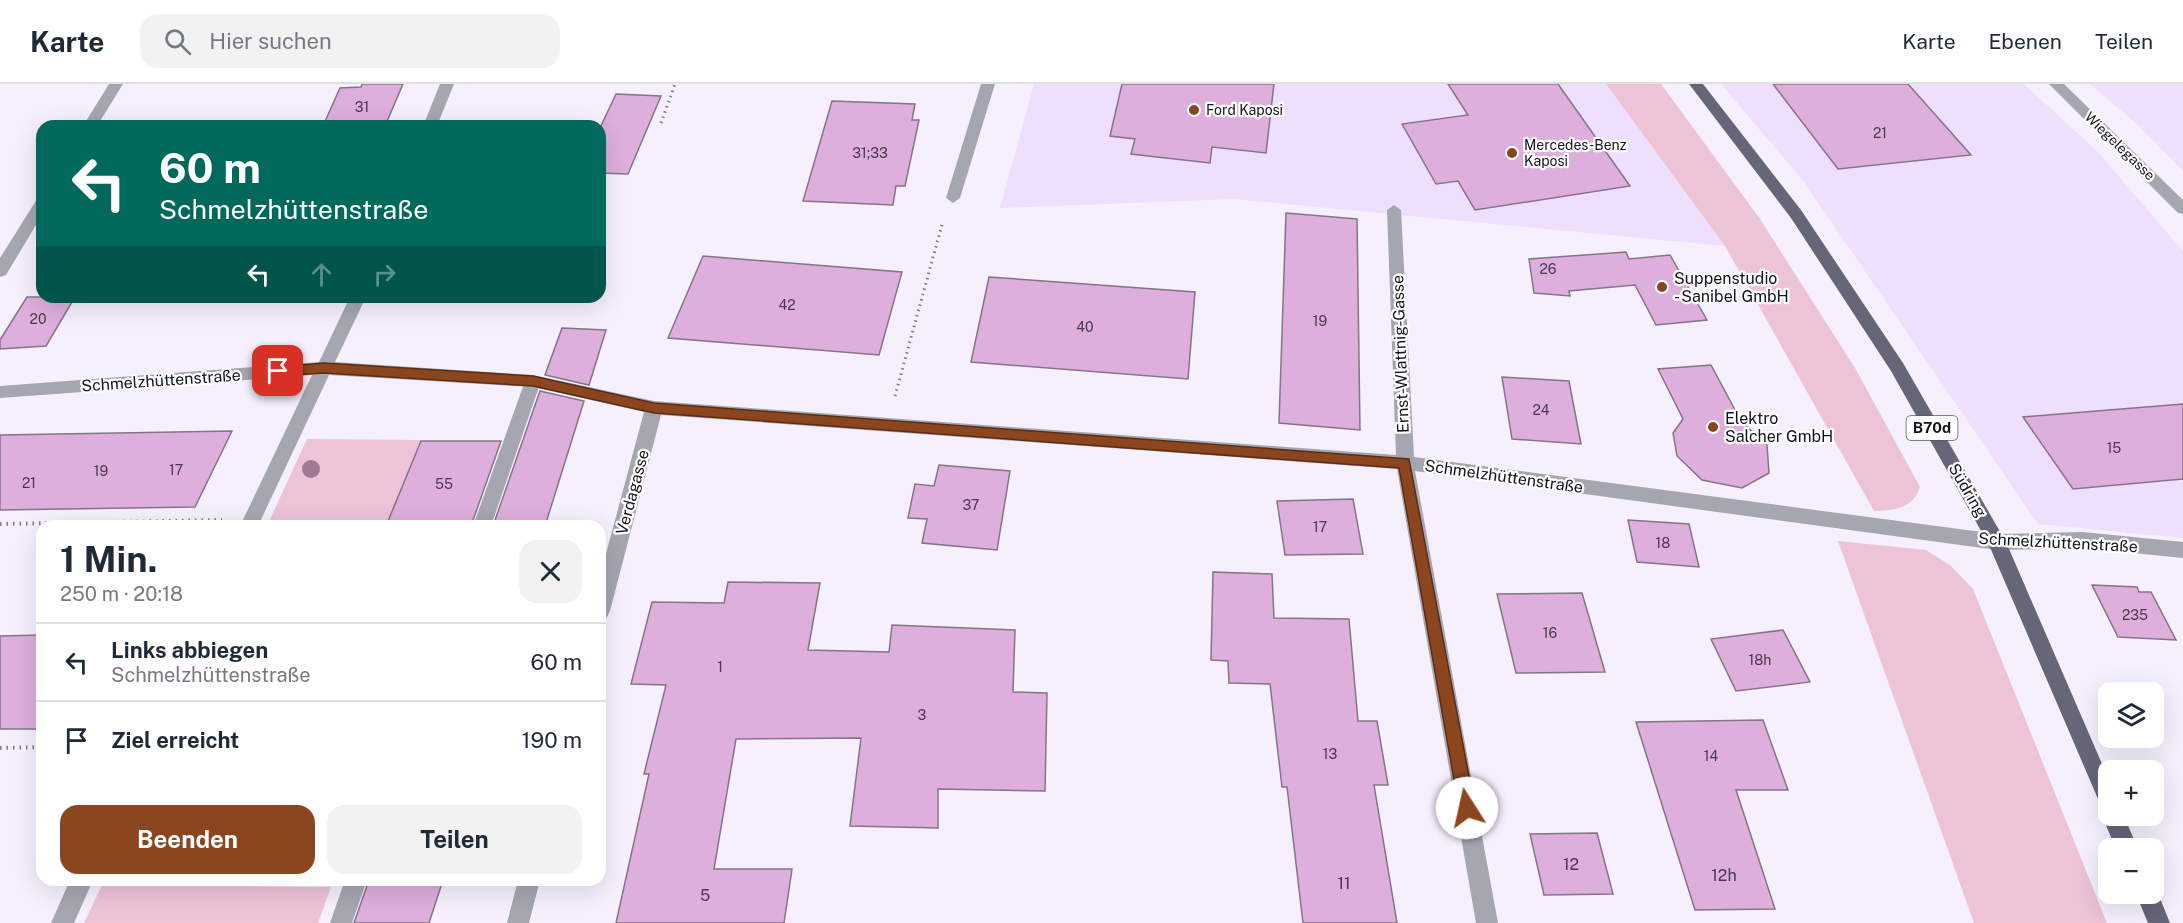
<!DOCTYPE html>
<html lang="de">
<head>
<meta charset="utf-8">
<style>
	body { margin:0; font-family:"Public Sans",sans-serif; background:#f2f2f3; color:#1f2937; height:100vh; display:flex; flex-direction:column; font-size:22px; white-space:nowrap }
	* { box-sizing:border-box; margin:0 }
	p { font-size:20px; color:#747a83 }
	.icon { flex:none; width:33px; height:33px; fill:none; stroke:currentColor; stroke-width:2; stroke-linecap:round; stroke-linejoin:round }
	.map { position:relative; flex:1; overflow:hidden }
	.details { position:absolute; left:36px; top:436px; width:570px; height:366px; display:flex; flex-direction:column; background:#fff; border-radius:18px; box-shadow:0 6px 24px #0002 }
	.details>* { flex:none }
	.banner { position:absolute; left:36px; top:36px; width:570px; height:183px; border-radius:18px; box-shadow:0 6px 24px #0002; background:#00695c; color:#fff; overflow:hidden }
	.controls { position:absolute; left:2098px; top:598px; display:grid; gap:12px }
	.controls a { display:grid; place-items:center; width:66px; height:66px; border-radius:12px; background:#fff; box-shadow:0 6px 24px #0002; font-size:30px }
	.pin { position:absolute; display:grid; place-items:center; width:51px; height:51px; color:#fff; margin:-26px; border-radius:12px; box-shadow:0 3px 9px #0006 }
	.me { position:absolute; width:66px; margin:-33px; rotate:350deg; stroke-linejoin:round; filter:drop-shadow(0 0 4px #0008) }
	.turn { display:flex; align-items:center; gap:21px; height:126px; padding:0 24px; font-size:27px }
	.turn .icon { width:78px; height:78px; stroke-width:2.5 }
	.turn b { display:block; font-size:42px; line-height:51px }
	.lanes { display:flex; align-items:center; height:57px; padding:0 24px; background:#0003; justify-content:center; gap:30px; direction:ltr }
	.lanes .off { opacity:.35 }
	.round { display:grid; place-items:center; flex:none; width:63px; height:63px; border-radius:18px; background:#f2f2f3 }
	.summary { display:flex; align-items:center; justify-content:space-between; height:102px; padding:0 24px }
	h1 { font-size:36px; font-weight:700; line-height:45px }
	.cta { display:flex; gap:12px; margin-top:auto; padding:12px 24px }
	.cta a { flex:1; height:69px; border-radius:18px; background:#8c461f; color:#fff; font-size:24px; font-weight:700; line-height:69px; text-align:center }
	.cta a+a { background:#f2f2f3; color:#1f2937 }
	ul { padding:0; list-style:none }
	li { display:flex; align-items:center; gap:18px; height:78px; padding:0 24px; border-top:2px solid #e0e1e3 }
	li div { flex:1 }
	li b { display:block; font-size:22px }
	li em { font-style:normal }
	header { display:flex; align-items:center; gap:36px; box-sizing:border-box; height:84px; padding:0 30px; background:#fff; border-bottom:2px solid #e0e1e3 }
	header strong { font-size:28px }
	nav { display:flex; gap:33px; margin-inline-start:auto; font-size:21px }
	.search { width:420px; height:54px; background:#f2f2f3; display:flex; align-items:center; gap:15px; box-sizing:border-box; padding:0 21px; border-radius:18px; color:#747a83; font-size:22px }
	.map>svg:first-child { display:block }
	.built { fill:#eedffe }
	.green { fill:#ecc3d7 }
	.building { fill:#deaedd; stroke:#867486; stroke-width:1.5 }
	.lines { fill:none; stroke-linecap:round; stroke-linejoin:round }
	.path-far1 { stroke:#807b86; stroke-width:3; stroke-dasharray:1.5 4; stroke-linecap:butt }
	.path { stroke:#807b86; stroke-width:4; stroke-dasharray:1.5 5; stroke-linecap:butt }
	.service { fill:#a6a6b1; fill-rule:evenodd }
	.minor { fill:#a6a6b1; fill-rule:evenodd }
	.primary { fill:#676679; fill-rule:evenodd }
	.tree { fill:#a17896 }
	.route { fill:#8c461f; stroke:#5b2e14; stroke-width:1.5 }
	.poi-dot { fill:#8c461f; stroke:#fff; stroke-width:2 }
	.labels { text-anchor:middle; stroke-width:4.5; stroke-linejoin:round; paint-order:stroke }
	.number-label { font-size:14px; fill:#48394b }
	.far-poi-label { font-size:14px; fill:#16121a; stroke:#fff; text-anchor:start }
	.far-street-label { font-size:14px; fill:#16121a; stroke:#fff }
	.shield { fill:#fff; stroke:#5c595f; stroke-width:1.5 }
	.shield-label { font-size:15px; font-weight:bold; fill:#16121a }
	.poi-label { font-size:16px; fill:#16121a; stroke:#fff; text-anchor:start }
	.street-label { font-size:16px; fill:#16121a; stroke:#fff }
	.near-number-label { font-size:16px; fill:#48394b }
</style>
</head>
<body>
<header>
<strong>Karte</strong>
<div class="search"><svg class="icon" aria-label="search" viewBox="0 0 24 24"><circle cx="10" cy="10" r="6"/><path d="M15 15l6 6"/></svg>Hier suchen</div>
<nav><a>Karte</a><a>Ebenen</a><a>Teilen</a></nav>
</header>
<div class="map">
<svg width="2183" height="839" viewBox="0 0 2183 839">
	<rect width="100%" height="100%" fill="#f6f0fe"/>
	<path class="built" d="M1034 0H1606L1725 162 1234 115 1000 124Z
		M1721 0H2024L2099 69 2183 167V454L2038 440 1804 98Z
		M2090 0H2183V87L2139 42Z"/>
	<path class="green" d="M1606 0H1661L1760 135 1855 284 1920 403C1912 425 1896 426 1874 427L1725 162Z
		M307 355 421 356 386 442H267Z
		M1838 457 1926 466 1951 482 1973 505 2107 839H1974Z
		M232 797 230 802 331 803 318 839H84L104 797Z"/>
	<path class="building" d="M362 0H403L385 42H323L340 4 361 3Z
		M1122 0H1274L1266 69 1212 63 1210 79 1131 70 1135 55 1110 52Z
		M1448 0H1558L1630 102 1475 126 1458 97 1436 100 1402 40 1468 31Z
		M1773 0H1908L1971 71 1838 85Z
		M616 10 661 12 628 90 600 89V44Z
		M832 17 915 20 912 36H919L905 102H896L893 121 803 117Z
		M1286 129 1357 135 1360 346 1279 339Z
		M1626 168 1629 175 1670 171 1707 236 1656 241 1635 201 1569 207 1570 212 1534 209 1529 175Z
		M703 172 902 188 879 271 668 254Z
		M989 193 1195 208 1188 295 971 278Z
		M27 213H75L46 262 0 265V256Z
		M562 244 606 246 589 301 545 291Z
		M1711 281 1741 337 1767 361 1769 389 1742 404 1702 396 1677 372 1673 349 1683 335 1658 285Z
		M1502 293 1569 297 1581 360 1512 355Z
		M540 307 584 317 545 442H493Z
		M2183 320V395L2073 405 2023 333Z
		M232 347 195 423 0 426V351Z
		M421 357H501L471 442H386Z
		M939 381 1010 387 997 466 922 459 927 435 908 434 915 400 934 402Z
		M1353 415 1363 470 1285 471 1277 417Z
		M1628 436 1689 440 1699 483 1637 478Z
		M1213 488 1272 490 1274 534 1349 535 1358 637H1377L1388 701H1374L1397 839H1303L1287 703H1282L1270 600 1229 599 1228 577 1211 576Z
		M728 498 820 499 808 566 889 568 892 541 1015 546 1013 608 1047 609 1045 707 938 705V744L850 742 861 654 736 655 714 785H792L784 839H616L649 690H644L666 601 631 600 652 518 724 519Z
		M2092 501 2137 503 2139 508H2151L2176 556 2118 553Z
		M1582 509 1605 588 1516 589 1497 510Z
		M1783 546 1810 598 1736 607 1711 555Z
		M42 551V645H0V552Z
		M1763 636 1788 706H1736L1775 825 1695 826 1636 638Z
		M1597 749 1613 810 1544 811 1530 750Z
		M369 796H443L429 839H354Z"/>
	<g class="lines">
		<path class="path-far1" d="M661 39 675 0
			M895 312 943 137"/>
		<path class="path" d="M0 440 222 436
			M0 664 42 663"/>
		<path class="service" d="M981 0H995L960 114 953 119 946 114Z
			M533 291 541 297 491 442H473L525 297Z
			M2083 448 2183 458V474L2083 464 1997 466 1990 463 1988 458 1990 453 1997 450Z
			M345 796H367L352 839H330Z"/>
		<path class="minor" d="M109 0H123L97 42H83Z
			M440 0H454L437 42H423Z
			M2049 0H2064L2183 116V130L2178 129Z
			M42 114V131L6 191 0 193V174L37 115Z
			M1394 121 1401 126 1414 373 1997 450 2004 453 2006 458 2004 463 1997 466 1415 387 1498 839H1476L1397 385 661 331 610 527 607 533 600 535V492L644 328 533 303 329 291 258 442H240L312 291 0 314V302L319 278 350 213H366L335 278 533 291 654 317 1396 371 1387 126Z
			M70 796H93L74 839H51Z
			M518 796H540L529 839H507Z"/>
		<path class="primary" d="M1689 0H1703L1801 126 1903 279 2006 458 2109 696V732H2124L2138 765H2116L2102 732 2104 729 1989 461 1891 287 1791 134Z
			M2154 802H2155L2170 839H2148L2136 810H2154Z"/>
	</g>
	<circle class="tree" cx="311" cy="385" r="9"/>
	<path class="route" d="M324 279 533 292 654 319 1409 375 1475 724 1472 729 1467 732 1461 729 1459 724 1399 384 654 329 533 302 324 289 278 292 271 287 278 283Z"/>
	<g class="poi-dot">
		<circle cx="1194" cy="26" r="6"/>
		<circle cx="1512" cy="69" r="6"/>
		<circle cx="1662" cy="203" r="6"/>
		<circle cx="1713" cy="343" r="6"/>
	</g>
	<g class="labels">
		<g class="number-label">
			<text x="362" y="28">31</text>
			<text x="1880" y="54">21</text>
			<text x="870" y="74">31;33</text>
			<text x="1548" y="190">26</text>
			<text x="787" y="226">42</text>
			<text x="38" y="240">20</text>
			<text x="1320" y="242">19</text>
			<text x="1085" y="248">40</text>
			<text x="1541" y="331">24</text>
			<text x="2114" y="369">15</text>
			<text x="176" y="391">17</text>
			<text x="101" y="392">19</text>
			<text x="29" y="404">21</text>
			<text x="444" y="405">55</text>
			<text x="971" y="426">37</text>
			<text x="1320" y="448">17</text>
			<text x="1663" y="464">18</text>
			<text x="2135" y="536">235</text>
			<text x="1550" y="554">16</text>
			<text x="1760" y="581">18h</text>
			<text x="720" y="588">1</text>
			<text x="922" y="636">3</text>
			<text x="1330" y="675">13</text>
			<text x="1711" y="677">14</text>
		</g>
		<g class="far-poi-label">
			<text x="1206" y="31">Ford Kaposi</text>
			<text x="1524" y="66">Mercedes-Benz<tspan x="1524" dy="16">Kaposi</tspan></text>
		</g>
		<g class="far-street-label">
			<text transform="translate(2120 62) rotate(44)" y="5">Wiegelegasse</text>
		</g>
		<rect class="shield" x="1906.5" y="332" width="51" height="24" rx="4.5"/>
		<g class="shield-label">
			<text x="1932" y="349">B70d</text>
		</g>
		<g class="poi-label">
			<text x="1674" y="200">Suppenstudio<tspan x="1674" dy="18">- Sanibel GmbH</tspan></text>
			<text x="1725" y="340">Elektro<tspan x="1725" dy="18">Salcher GmbH</tspan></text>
		</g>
		<g class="street-label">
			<text transform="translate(1400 270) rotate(-92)" y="6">Ernst-Wlattnig-Gasse</text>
			<text transform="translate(161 296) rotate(-4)" y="6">Schmelzhüttenstraße</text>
			<text transform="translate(1504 392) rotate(8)" y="6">Schmelzhüttenstraße</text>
			<text transform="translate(1968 406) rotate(60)" y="6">Südring</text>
			<text transform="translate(632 408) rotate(-75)" y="6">Verdagasse</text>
			<text transform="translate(2058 458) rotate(3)" y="6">Schmelzhüttenstraße</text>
		</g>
		<g class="near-number-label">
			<text x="1571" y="786">12</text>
			<text x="1724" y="797">12h</text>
			<text x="1344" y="805">11</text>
			<text x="705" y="817">5</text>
		</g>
	</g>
</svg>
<div class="controls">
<a><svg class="icon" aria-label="layers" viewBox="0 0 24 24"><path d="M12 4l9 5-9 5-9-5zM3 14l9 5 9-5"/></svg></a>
<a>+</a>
<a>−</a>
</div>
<div class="pin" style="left:278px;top:287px;background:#d93025"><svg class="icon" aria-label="arrive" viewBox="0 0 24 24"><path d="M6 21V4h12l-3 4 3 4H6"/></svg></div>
<svg class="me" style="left:1467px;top:724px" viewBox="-20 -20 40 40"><circle r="19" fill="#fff"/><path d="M0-13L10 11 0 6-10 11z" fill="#8c461f"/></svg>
<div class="banner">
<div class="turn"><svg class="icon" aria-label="left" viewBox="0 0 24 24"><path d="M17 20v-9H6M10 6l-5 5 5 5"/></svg><div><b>60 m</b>Schmelzhüttenstraße</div></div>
<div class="lanes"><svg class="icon" aria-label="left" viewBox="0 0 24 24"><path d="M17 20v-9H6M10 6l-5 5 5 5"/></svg><svg class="icon off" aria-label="ahead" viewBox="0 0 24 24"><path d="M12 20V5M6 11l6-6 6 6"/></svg><svg class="icon off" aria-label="right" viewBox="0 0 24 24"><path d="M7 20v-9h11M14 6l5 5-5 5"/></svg></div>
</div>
<section class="details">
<div class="summary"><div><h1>1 Min.</h1><p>250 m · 20:18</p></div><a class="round"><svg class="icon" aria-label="close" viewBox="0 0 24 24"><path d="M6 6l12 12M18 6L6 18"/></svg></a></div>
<ul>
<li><svg class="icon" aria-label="left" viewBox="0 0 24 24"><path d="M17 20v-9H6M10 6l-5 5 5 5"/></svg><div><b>Links abbiegen</b><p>Schmelzhüttenstraße</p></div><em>60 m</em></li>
<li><svg class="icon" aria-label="arrive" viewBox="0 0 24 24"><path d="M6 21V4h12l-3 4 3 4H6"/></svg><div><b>Ziel erreicht</b></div><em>190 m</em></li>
</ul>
<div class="cta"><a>Beenden</a><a>Teilen</a></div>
</section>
</div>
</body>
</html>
